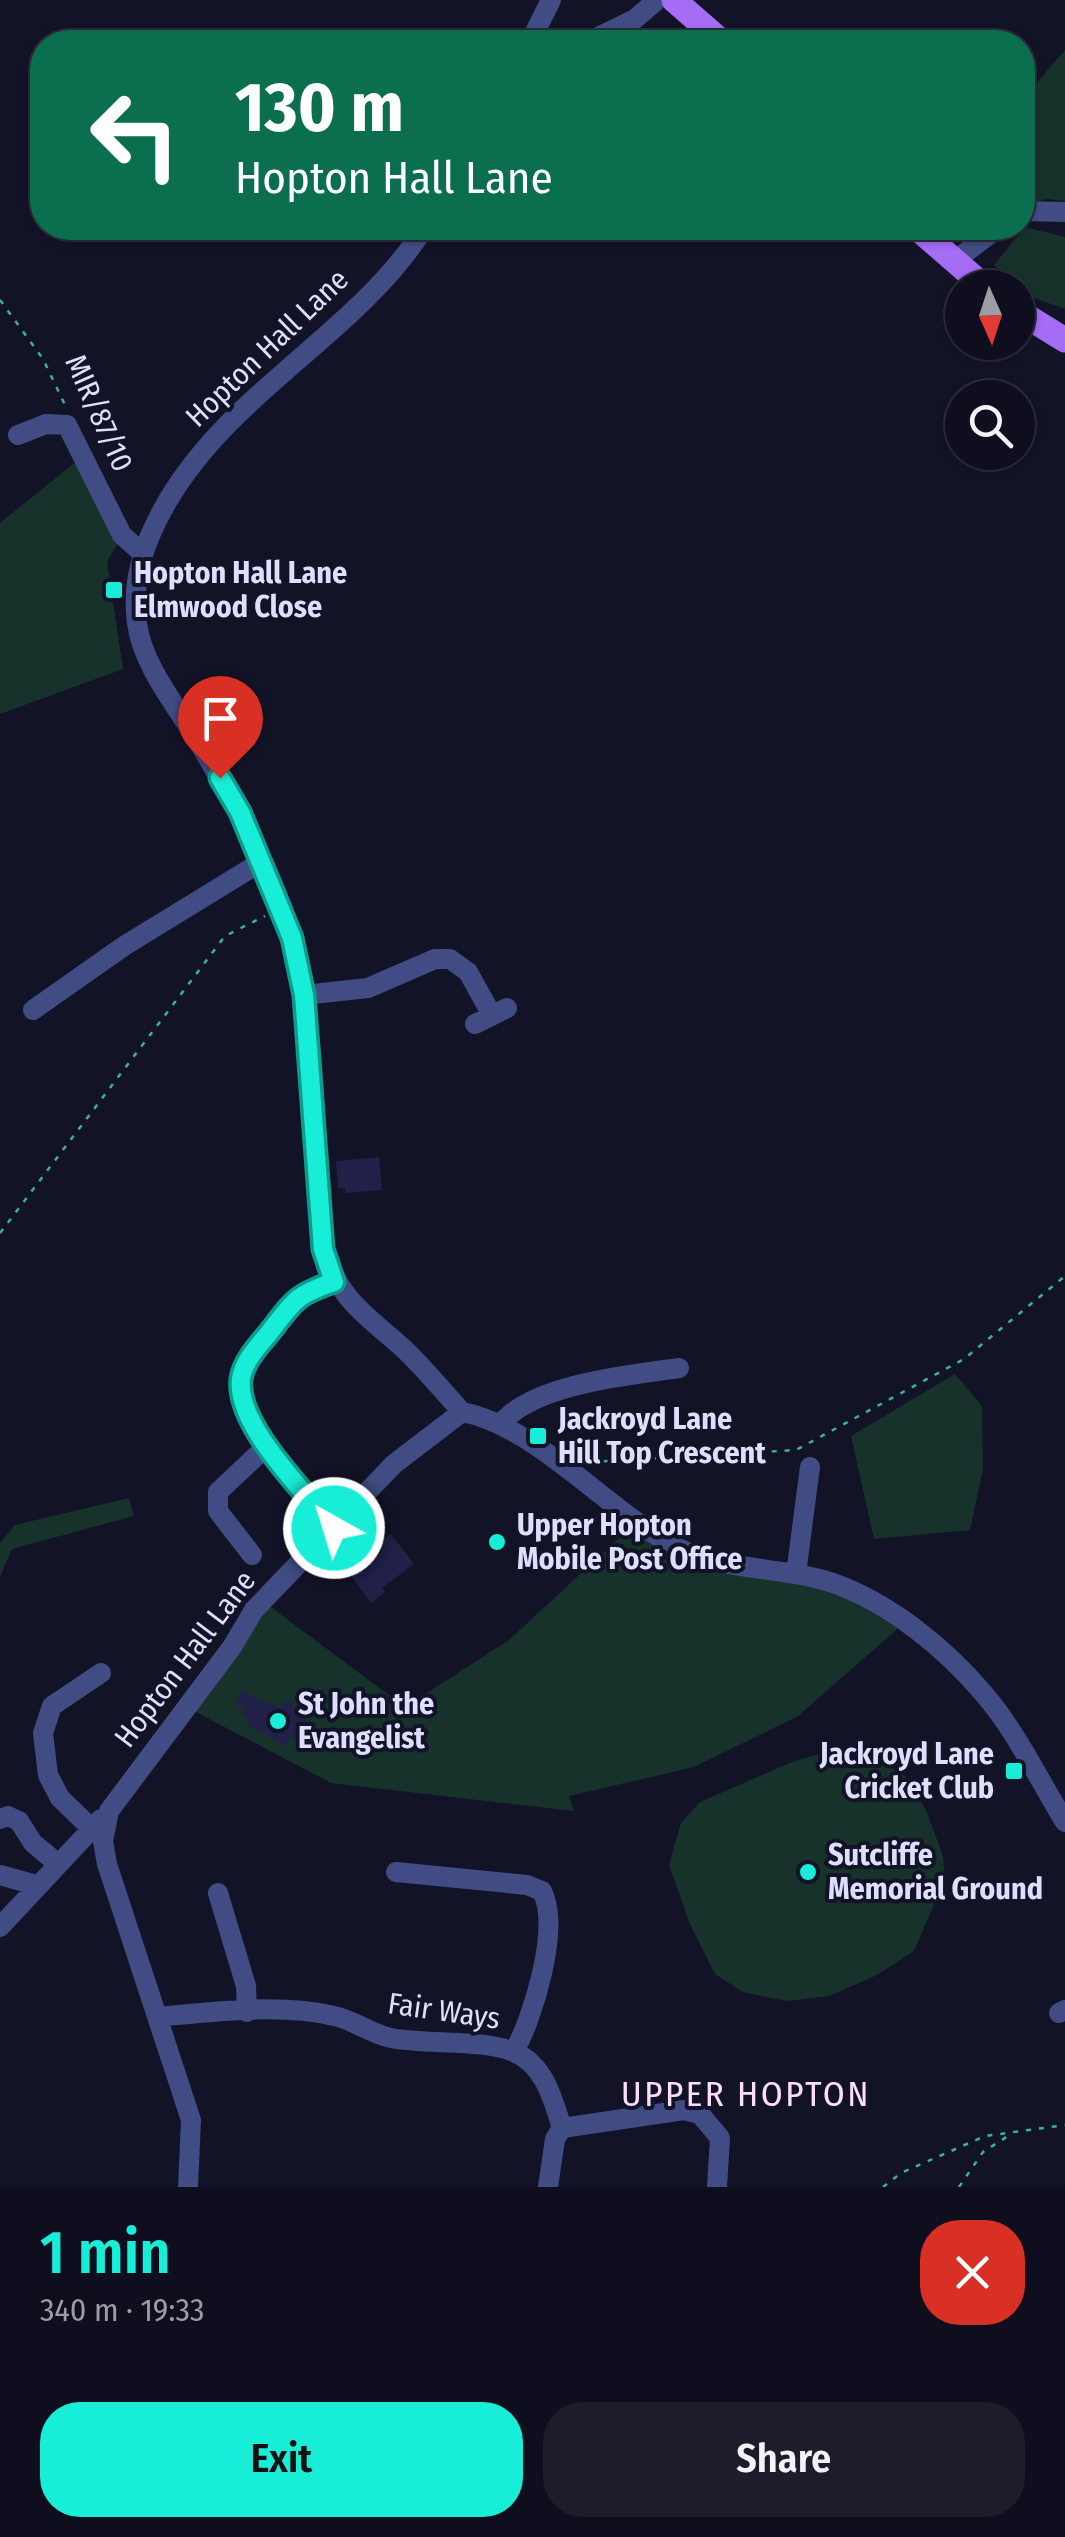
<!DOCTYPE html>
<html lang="en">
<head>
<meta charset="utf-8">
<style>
	body { margin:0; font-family:"Fira Sans Condensed",sans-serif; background:#1c1c2b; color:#f1f3f6; height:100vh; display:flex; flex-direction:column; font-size:38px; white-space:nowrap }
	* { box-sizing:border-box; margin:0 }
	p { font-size:32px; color:#9b9ca4 }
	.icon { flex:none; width:55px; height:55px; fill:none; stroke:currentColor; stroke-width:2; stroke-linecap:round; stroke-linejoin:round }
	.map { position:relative; height:2187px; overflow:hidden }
	.details { display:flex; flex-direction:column; background:#0e0e1e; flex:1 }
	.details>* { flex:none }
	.banner { position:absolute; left:30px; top:30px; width:1005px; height:210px; border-radius:40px; box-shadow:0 2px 8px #0004,0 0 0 2px #2e2e3c; background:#0b6e4f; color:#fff; overflow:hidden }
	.needle { width:65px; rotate:177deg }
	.fabs { position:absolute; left:945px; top:270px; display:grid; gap:20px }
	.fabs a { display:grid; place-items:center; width:90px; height:90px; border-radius:50%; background:#0e0e1e; box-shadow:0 2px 8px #0004,0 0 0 2px #2e2e3c; font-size:50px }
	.pin { position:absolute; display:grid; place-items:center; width:85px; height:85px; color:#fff; margin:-102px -42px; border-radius:50% 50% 50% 0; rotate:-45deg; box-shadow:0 0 10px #0007 }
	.pin .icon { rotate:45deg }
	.me { position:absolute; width:110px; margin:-55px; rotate:321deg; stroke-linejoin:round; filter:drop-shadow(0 0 8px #0008) }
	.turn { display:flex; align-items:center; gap:35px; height:210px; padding:0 40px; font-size:45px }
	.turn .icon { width:130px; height:130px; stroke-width:2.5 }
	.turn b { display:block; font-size:70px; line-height:85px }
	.round { display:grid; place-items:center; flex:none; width:105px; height:105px; border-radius:40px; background:#1c1c2b }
	.overview { display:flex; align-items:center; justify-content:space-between; height:170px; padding:0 40px }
	h1 { font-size:60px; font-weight:600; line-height:75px; color:#18edd7 }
	.primary-button { display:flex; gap:20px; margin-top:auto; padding:20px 40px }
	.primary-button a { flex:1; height:115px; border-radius:40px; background:#18edd7; color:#111; font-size:40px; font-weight:600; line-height:115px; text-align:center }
	.primary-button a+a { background:#1c1c2b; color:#f1f3f6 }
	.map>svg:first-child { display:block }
	.green { fill:#16322b }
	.building { fill:#202048 }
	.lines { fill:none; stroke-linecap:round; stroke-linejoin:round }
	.path { stroke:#3ab393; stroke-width:2.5; stroke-dasharray:5 8; stroke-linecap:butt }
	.minor { stroke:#414c84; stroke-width:20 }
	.major { stroke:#a56cf4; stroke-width:25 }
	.route-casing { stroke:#109a8c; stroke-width:25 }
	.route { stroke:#18edd7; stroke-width:18 }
	.poi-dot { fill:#18edd7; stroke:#131328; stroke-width:4 }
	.labels { text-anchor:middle; stroke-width:8; stroke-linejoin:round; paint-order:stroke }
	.street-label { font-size:30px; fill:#dddffc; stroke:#131328 }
	.poi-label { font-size:30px; font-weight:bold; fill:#dddffc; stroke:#131328; text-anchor:start }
	.quarter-label { font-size:35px; letter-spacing:2.5px; fill:#fcdef8; stroke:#131328 }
</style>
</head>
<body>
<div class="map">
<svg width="1065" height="2187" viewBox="0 0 1065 2187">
	<rect width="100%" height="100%" fill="#131328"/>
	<path class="green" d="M1065 50V201L1047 199 1023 205V99Z
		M1025 227 1065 237V309L1023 294 994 265Z
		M77 461 128 528 107 561 123 669 0 714V523Z
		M955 1374 982 1406 983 1469 970 1530 874 1539 851 1436Z
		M129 1498 134 1516 12 1549 0 1577V1543L15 1525Z
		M632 1526 830 1589 902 1625 798 1716 694 1767 569 1796 574 1811 331 1783 194 1711 268 1605 405 1707 509 1640Z
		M831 1750 864 1751 905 1776 926 1810 943 1856 945 1879 914 1951 877 1975 829 1996 787 2001 743 1992 715 1974 690 1924 669 1865 681 1823 700 1802 792 1762Z"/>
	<path class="building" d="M379 1157 382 1190 345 1193V1188H338L336 1161Z
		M391 1534 414 1564 382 1588 385 1592 371 1603 346 1569 358 1561 362 1567 383 1551 377 1544Z
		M242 1691 280 1708 284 1700 296 1707 292 1712 311 1723 301 1742 291 1736 285 1746 246 1724 249 1719 241 1714 244 1709 235 1704Z"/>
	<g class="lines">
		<path class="path" d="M0 300 43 359 65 405
			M0 1233 225 936 265 916
			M590 1462 796 1450 964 1359 1065 1276
			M883 2187 901 2173 985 2136 1065 2125
			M959 2187 983 2152 1008 2136"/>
		<path class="minor" d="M530 42 551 0
			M588 42 635 19 657 0
			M1022 211 1065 212
			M424 228C359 332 232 390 167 502 145 540 131 578 137 623 142 665 178 708 199 743 234 802 275 875 293 941 317 1032 315 1153 323 1249 341 1302 364 1313 404 1349 424 1368 443 1391 462 1412
			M953 262 998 228
			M18 435 46 424 67 425 122 535 141 552
			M304 995 368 988 435 959H450L468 972 492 1015
			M33 1010 124 946 261 862
			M475 1024 507 1008
			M334 1283C295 1295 294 1301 269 1333 259 1345 243 1362 241 1379 235 1425 307 1494 335 1528
			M462 1412C537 1426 608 1512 678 1548 727 1572 782 1566 833 1583 890 1603 945 1648 984 1694 1016 1731 1039 1780 1065 1822
			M501 1424C532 1384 630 1375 679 1368
			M252 1555 218 1511V1492L267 1446
			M796 1574 810 1467
			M0 1819 8 1816 19 1821 33 1843 57 1863
			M92 1829 60 1798 48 1775 43 1733 52 1706 101 1673
			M396 1872 527 1885 542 1891C561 1928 533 2017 514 2052
			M0 1875 36 1885
			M218 1893 246 1986 247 2012
			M0 1927 101 1819
			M1059 2013 1065 2010
			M157 2017C210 2012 281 2003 334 2016 354 2020 371 2034 391 2038 426 2045 484 2039 514 2052 545 2065 553 2100 562 2128
			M188 2187 191 2120 107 1864 103 1841 109 1811 232 1647 254 1610 394 1464 462 1412
			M548 2187 555 2139 562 2128 684 2110 700 2114 720 2138 717 2187"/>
		<path class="major" d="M674 0 722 42
			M917 228 986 288
			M1018 311 1065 340"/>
	</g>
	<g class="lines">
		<defs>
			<path id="route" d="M220 778 240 812 292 938 304 995 323 1249 334 1282C295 1295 294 1301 269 1333 259 1345 243 1362 241 1379 235 1425 307 1494 334 1528"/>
		</defs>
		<use href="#route" class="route-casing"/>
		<use href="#route" class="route"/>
	</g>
	<g class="poi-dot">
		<rect x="104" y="580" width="20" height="20" rx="5"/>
		<rect x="528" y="1426" width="20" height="20" rx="5"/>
		<circle cx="497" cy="1542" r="10"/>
		<circle cx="278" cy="1721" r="10"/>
		<rect x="1004" y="1761" width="20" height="20" rx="5"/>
		<circle cx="808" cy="1872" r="10"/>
	</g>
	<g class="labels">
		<g class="street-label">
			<text transform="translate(267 348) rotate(-44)" y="10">Hopton Hall Lane</text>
			<text transform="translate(99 413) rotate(66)" y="10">MIR/87/10</text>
			<text transform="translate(185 1659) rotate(-53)" y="10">Hopton Hall Lane</text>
			<text transform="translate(444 2011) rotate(8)" y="10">Fair Ways</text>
		</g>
		<g class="poi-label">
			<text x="134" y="583">Hopton Hall Lane<tspan x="134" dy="34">Elmwood Close</tspan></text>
			<text x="558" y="1429">Jackroyd Lane<tspan x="558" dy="34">Hill Top Crescent</tspan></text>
			<text x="517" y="1535">Upper Hopton<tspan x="517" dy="34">Mobile Post Office</tspan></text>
			<text x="298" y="1714">St John the<tspan x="298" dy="34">Evangelist</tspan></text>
			<text x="994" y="1764" text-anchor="end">Jackroyd Lane<tspan x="994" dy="34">Cricket Club</tspan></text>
			<text x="828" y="1865">Sutcliffe<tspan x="828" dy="34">Memorial Ground</tspan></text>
		</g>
		<g class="quarter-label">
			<text x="746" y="2106">UPPER HOPTON</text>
		</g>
	</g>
</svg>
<div class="fabs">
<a><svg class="needle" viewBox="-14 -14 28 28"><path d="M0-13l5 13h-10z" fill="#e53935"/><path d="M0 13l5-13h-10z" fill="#9b9ca4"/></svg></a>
<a><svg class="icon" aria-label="search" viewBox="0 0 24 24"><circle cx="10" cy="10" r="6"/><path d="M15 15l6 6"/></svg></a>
</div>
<div class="pin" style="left:220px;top:778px;background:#d93025"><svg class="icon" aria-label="arrive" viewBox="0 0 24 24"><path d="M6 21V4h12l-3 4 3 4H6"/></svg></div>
<svg class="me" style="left:334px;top:1528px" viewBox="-20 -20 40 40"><circle r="17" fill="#18edd7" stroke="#fff" stroke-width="3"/><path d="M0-11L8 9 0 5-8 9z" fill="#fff"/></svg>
<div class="banner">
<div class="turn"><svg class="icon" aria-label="left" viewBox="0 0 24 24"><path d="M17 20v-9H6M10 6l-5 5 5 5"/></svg><div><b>130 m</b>Hopton Hall Lane</div></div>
</div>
</div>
<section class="details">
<div class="overview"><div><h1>1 min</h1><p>340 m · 19:33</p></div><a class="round" style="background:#d93025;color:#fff"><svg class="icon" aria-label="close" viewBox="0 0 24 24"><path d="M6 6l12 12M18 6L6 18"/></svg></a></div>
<div class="primary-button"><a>Exit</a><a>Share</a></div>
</section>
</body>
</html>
